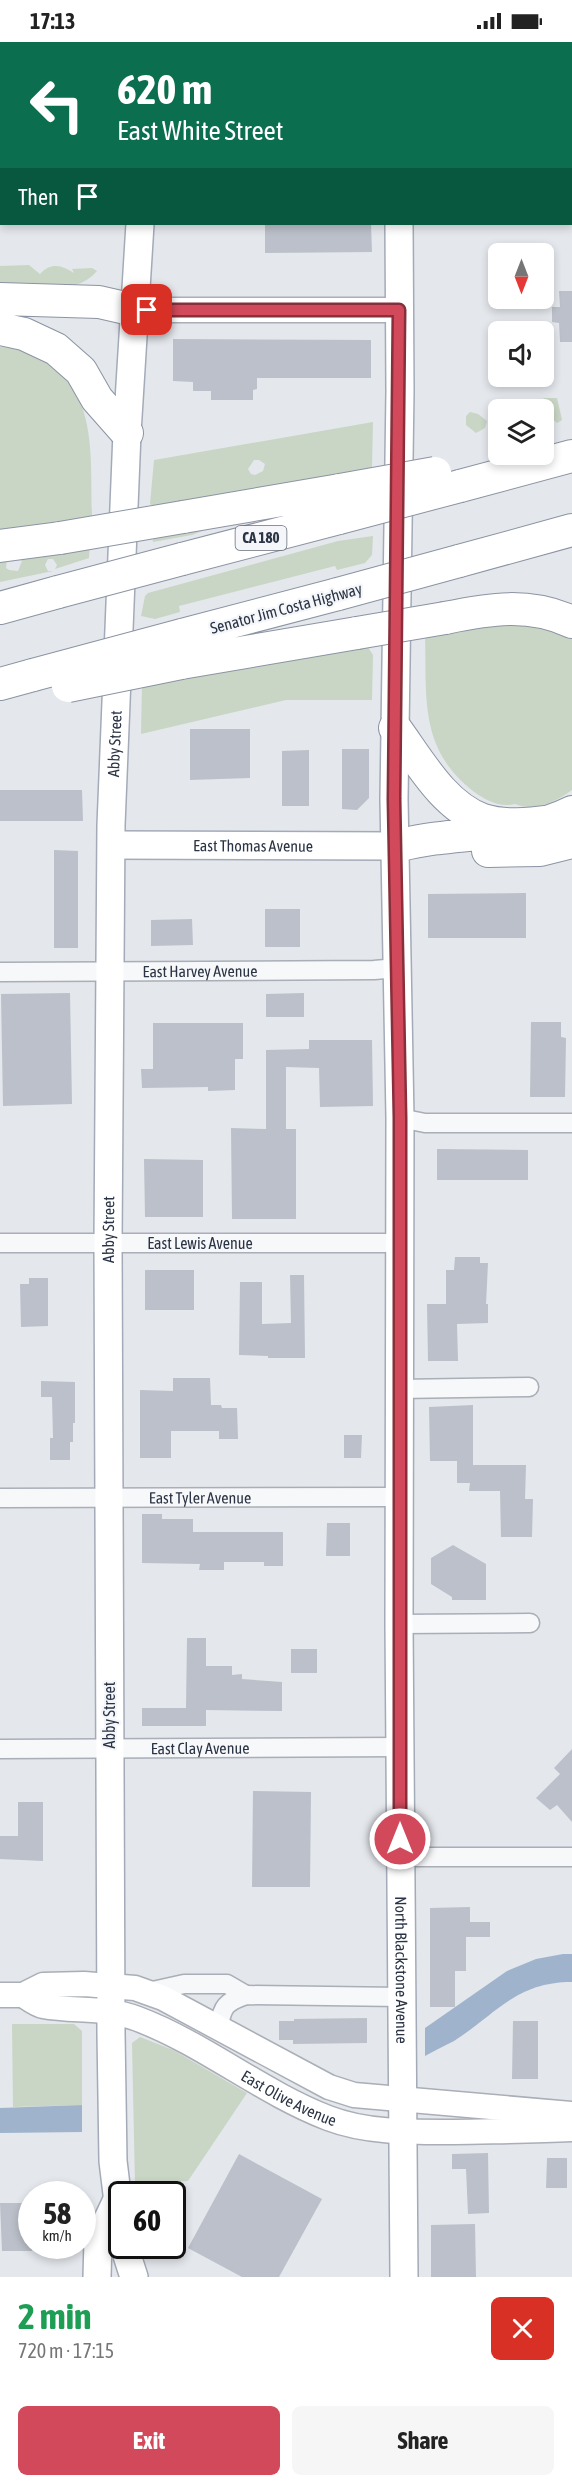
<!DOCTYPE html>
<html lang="en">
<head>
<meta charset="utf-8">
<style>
	body { margin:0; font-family:"Asap Condensed",sans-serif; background:#f6f6f6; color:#222; height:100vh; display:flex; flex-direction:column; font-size:22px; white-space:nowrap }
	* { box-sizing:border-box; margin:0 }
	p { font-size:20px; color:#767676 }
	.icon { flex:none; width:33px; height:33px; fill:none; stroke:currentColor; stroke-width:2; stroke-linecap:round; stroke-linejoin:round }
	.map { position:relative; height:2235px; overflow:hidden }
	.panel { display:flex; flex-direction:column; background:#fff; flex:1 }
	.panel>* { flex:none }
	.banner { position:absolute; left:0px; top:0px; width:573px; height:183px; box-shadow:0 3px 9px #0003; background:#0b6e4f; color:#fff; overflow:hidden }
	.needle { width:39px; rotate:180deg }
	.tools { position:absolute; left:488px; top:201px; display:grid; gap:12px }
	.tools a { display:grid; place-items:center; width:66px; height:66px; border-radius:9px; background:#fff; box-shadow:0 3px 9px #0003; font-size:30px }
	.speed { position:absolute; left:18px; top:2139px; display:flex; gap:12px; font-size:30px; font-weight:700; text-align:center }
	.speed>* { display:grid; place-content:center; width:78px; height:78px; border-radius:50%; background:#fff; box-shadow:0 3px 9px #0003; line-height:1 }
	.speed small { font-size:15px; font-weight:400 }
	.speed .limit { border:3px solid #111; border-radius:9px; background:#fff; color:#111 }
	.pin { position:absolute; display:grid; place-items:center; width:51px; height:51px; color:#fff; margin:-26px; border-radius:12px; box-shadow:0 3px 9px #0006 }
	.me { position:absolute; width:66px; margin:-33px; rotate:0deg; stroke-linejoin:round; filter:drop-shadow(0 0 4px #0008) }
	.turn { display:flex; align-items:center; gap:21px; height:126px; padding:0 18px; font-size:27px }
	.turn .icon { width:78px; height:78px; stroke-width:2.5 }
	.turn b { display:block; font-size:42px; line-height:51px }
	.then { display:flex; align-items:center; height:57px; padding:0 18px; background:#0003; gap:12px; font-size:22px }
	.round { display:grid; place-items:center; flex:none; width:63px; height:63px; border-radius:9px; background:#f6f6f6 }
	.summary { display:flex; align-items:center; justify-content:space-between; height:102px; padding:0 18px }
	h1 { font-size:36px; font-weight:700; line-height:45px; color:#1e9e55 }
	.primary-button { display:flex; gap:12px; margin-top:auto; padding:12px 18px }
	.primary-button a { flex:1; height:69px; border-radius:9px; background:#d1495b; color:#fff; font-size:24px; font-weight:700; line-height:69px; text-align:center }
	.primary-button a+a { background:#f6f6f6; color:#222 }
	.status { display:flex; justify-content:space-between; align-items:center; height:42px; padding:0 30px; background:#fff; direction:ltr }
	.status svg { height:16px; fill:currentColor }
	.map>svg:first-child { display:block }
	.green { fill:#c9d6c5; fill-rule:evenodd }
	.water { fill:#9fb4cc }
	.building { fill:#bbc0ca }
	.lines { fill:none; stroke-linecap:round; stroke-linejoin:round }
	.minor-casing { stroke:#a9aeb7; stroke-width:21 }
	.secondary-casing { stroke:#a9aeb7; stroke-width:27 }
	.primary-casing { stroke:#a3abb8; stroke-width:30 }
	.motorway-casing { stroke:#8b94a3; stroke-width:34 }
	.minor { stroke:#f7f8fa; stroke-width:18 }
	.secondary { stroke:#fff; stroke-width:24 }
	.primary { stroke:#fff; stroke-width:27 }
	.motorway { stroke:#fff; stroke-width:32 }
	.motorway-bridge-casing { stroke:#8b94a3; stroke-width:34; stroke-linecap:butt }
	.motorway-bridge { stroke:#fff; stroke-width:32 }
	.route-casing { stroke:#882f3b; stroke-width:15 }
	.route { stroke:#d1495b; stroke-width:10 }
	.labels { text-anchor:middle; stroke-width:4.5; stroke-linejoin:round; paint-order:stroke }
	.shield { fill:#f4f6f9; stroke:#676e7b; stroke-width:1.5 }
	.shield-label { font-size:15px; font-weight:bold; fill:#2b3445 }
	.street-label { font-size:16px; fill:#2b3445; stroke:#f4f6f9 }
</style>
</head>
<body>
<div class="status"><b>17:13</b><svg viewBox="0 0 49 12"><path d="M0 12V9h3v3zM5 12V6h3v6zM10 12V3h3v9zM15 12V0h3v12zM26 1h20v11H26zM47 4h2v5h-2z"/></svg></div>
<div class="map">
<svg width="572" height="2235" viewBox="0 0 572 2235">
	<rect width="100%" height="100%" fill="#e4e7ec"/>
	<path class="green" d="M29 223 40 232C51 220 62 223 74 231L72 227 92 226 97 229C74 256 32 244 0 242V224Z
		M0 305C16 305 30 311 44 318 99 350 90 419 92 474L81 481 0 489Z
		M544 356H557L562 378 557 381 542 367 541 359Z
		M470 370 478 372 487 379 485 386 476 391 466 383V374Z
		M373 380 372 425 360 432 158 467 150 462 154 418ZM254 418H259L265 422 263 429 255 433 251 432 248 427Z
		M207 487 192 493 153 500 152 491Z
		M373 494 372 513 365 521 337 528 335 524 179 564 180 570 155 577 141 574 145 554 148 551 338 499Z
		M90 501 89 516 55 527 57 523 53 517H48L45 523 48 529H53L0 540V512ZM16 514 22 519 18 529 9 528 6 526 7 517Z
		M514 578 563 591 572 597V748C556 760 534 770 515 762 500 766 485 758 473 749 418 706 427 654 425 592Z
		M366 602 373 613 372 658H286L141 692 142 642Z
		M12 1982H74L82 1989V2063L13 2065Z
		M140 1995 173 2008 247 2051 188 2139 135 2142 132 2001Z"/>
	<path class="water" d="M563 1912H572V1940C516 1940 496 1972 454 1999 444 2004 434 2009 425 2014V1986L507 1929 536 1917Z
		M82 2063V2090L0 2091V2066Z"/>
	<path class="building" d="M265 182H371L372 210 265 211Z
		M559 249H572V300H560L559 281 552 280V265H560Z
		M173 297 371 298V336H257V347L253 348V358H211V349H193V340L173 339Z
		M190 687H250V736L190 738Z
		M342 707H369V756L357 768 342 767Z
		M309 708V764H282V709Z
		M0 748H82L83 779H0Z
		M54 808 78 809V906H54Z
		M526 851V896H428V852Z
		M265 867H300V905H265Z
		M192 877 193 903 151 904V878Z
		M70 951 72 1062 3 1064 1 952Z
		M304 951V975H266V952Z
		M531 980H561V995L566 996 565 1055H530Z
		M153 981H243V1017H235V1048L208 1049V1045L142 1046 141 1027H153Z
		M309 998H372L373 1064 320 1065 319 1026 286 1025V1087H296V1177H232L231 1086 266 1087V1008L309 1007Z
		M437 1107 528 1108V1138H437Z
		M144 1117 203 1118V1175H145Z
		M455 1215H480V1221H488L486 1262H488V1281L457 1282 458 1319H428L427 1262H446V1228H454Z
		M145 1228H194V1268H145Z
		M290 1233H304L305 1316H268V1314L239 1313 240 1240H262V1282L291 1281Z
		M29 1236H48V1284L21 1285 20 1242H29Z
		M173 1336H210L211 1363H221L222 1366H237L238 1397H219V1389H171V1416H140V1348L173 1349Z
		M41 1339 75 1340V1381H73V1400H70V1418H50V1396H53L52 1355H41Z
		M473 1363V1423H526L525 1457H533L532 1495H501L500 1449H469L470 1441H457V1419H430L429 1365Z
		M344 1393H362L361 1416H344Z
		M142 1472H162V1477H193V1490H283V1524H264V1520H224V1528H199L200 1522 142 1521Z
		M327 1481H350V1514H326Z
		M453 1503 486 1522V1558H452V1555L431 1542V1516Z
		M187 1596H206V1624H232V1633L242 1632V1637L282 1640V1669L206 1668V1684H142V1666H186Z
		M291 1607H317V1631H291Z
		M572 1707V1780L557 1763 550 1768 536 1756 560 1732 554 1726Z
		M253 1749 311 1750 310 1845H252Z
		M18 1760H43V1819L0 1817V1794H18Z
		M470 1865V1880H490V1895H466V1929H455V1965H430V1866Z
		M367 1976V2001L293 2002V1998H279V1979H294V1977Z
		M513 1979H538V2037H512Z
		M488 2111 489 2171 468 2172 466 2127H452V2112Z
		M239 2112 322 2157 279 2235H242L188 2206Z
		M547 2116H567V2146H546Z
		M0 2161H32V2209H2Z
		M475 2182 476 2235H431V2183Z"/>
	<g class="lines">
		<defs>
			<g id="minor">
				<path id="s1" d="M0 930 374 928 398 926"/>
				<path d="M400 1076 425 1081H572"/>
				<path id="s2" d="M0 1201H399"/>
				<path d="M399 1347 529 1345"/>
				<path id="s3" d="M0 1456 400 1455"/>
				<path d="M399 1582 530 1581"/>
				<path id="s4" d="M0 1707 400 1705"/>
				<path d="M400 1815H572"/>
				<path d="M148 1950 184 1942H227L246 1953"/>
				<path d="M219 1985C222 1964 226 1960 246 1953L401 1955"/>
			</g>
			<g id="secondary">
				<path d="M0 46H2"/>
				<path d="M0 75H2"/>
				<path d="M134 268H399"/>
				<path d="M0 1953H23L43 1943 84 1942 135 1946 163 1956 329 2045 354 2053 572 2072"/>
				<path id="s5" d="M23 1953C29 1957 37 1963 43 1964 75 1970 104 1964 138 1977 204 2002 261 2050 328 2076 367 2091 412 2090 454 2090 493 2089 532 2089 572 2087"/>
			</g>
			<g id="primary">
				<path d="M146 0V2"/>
				<path d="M398 0V2"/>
				<path id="s6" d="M399 182 400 349 394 757 400 1076 399 1582 404 2235"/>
				<path id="s7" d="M112 803 395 804"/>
				<path id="s8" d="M122 2193 113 2119 111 1991 108 1201 111 783 127 391 140 182"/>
				<path d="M124 2204 134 2235"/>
				<path d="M97 2235 98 2198 116 2160"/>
			</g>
			<path id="motorway" d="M0 257 99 260 134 268
				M0 287 24 292 56 307 81 329 97 357 127 391
				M460 444 572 414
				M183 475 340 448
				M0 504 60 496
				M182 517 339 476
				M459 519 572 488
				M0 566 58 550
				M445 576C489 567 529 560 572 580
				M182 593 338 552
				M181 621 357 591
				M0 642 33 633
				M395 686C418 717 443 764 483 778 505 785 529 782 552 779
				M395 804C410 801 425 797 441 796 486 790 530 791 572 770
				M488 809 540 808 572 800"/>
		</defs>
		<use href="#minor" class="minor-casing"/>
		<use href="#secondary" class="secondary-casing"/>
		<use href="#primary" class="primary-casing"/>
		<use href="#motorway" class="motorway-casing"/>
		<use href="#minor" class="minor"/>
		<use href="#secondary" class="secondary"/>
		<use href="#primary" class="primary"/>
		<use href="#motorway" class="motorway"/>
		<defs>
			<path id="motorway-bridge" d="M340 448 435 431
				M339 476 460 444
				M60 496 183 475
				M58 550 182 517
				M338 552 459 519
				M357 591 445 576
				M33 633 182 593
				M68 644 181 621"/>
		</defs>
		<use href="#motorway-bridge" class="motorway-bridge-casing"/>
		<use href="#motorway-bridge" class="motorway-bridge"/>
	</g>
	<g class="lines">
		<defs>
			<path id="route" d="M147 268H399L394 757 400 1076V1797"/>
		</defs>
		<use href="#route" class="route-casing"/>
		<use href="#route" class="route"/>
	</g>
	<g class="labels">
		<rect class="shield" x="235.5" y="484" width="51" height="24" rx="4.5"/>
		<g class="shield-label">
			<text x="261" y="501">CA 180</text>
		</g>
		<g class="street-label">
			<text transform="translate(286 566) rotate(-15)" y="6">Senator Jim Costa Highway</text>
			<text dy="6" stroke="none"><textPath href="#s8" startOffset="1492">Abby Street</textPath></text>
			<text dy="6" stroke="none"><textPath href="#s7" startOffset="141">East Thomas Avenue</textPath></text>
			<text dy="6" stroke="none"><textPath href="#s1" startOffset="200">East Harvey Avenue</textPath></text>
			<text dy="6" stroke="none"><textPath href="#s8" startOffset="1006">Abby Street</textPath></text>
			<text dy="6" stroke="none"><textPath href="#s2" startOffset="200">East Lewis Avenue</textPath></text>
			<text dy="6" stroke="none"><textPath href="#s3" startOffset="200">East Tyler Avenue</textPath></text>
			<text transform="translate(109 1673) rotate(-90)" y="6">Abby Street</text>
			<text dy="6" stroke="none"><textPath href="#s4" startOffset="200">East Clay Avenue</textPath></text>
			<text dy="6" stroke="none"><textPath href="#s6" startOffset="1746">North Blackstone Avenue</textPath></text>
			<text dy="6" stroke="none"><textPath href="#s5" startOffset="290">East Olive Avenue</textPath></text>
		</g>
	</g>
</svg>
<div class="tools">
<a><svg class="needle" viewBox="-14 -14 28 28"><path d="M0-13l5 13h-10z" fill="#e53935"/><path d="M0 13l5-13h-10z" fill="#767676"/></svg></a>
<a><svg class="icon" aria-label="sound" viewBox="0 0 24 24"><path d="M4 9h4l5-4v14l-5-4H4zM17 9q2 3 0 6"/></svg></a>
<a><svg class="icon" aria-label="layers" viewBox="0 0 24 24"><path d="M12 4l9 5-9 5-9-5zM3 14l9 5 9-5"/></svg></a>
</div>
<div class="speed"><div>58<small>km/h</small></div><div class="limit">60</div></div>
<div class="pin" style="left:147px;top:268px;background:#d93025"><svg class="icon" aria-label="arrive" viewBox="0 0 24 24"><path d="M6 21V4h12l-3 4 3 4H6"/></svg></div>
<svg class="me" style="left:400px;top:1797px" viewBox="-20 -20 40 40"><circle r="17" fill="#d1495b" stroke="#fff" stroke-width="3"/><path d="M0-11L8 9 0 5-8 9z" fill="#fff"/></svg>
<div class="banner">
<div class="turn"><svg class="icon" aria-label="left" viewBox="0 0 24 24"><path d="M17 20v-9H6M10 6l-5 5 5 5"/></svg><div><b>620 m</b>East White Street</div></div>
<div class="then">Then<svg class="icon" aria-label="arrive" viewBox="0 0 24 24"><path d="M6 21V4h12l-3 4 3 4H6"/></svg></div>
</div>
</div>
<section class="panel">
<div class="summary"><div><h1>2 min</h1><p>720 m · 17:15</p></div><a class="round" style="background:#d93025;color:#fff"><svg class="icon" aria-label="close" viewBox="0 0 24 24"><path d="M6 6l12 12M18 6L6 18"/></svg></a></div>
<div class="primary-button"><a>Exit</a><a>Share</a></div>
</section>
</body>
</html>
